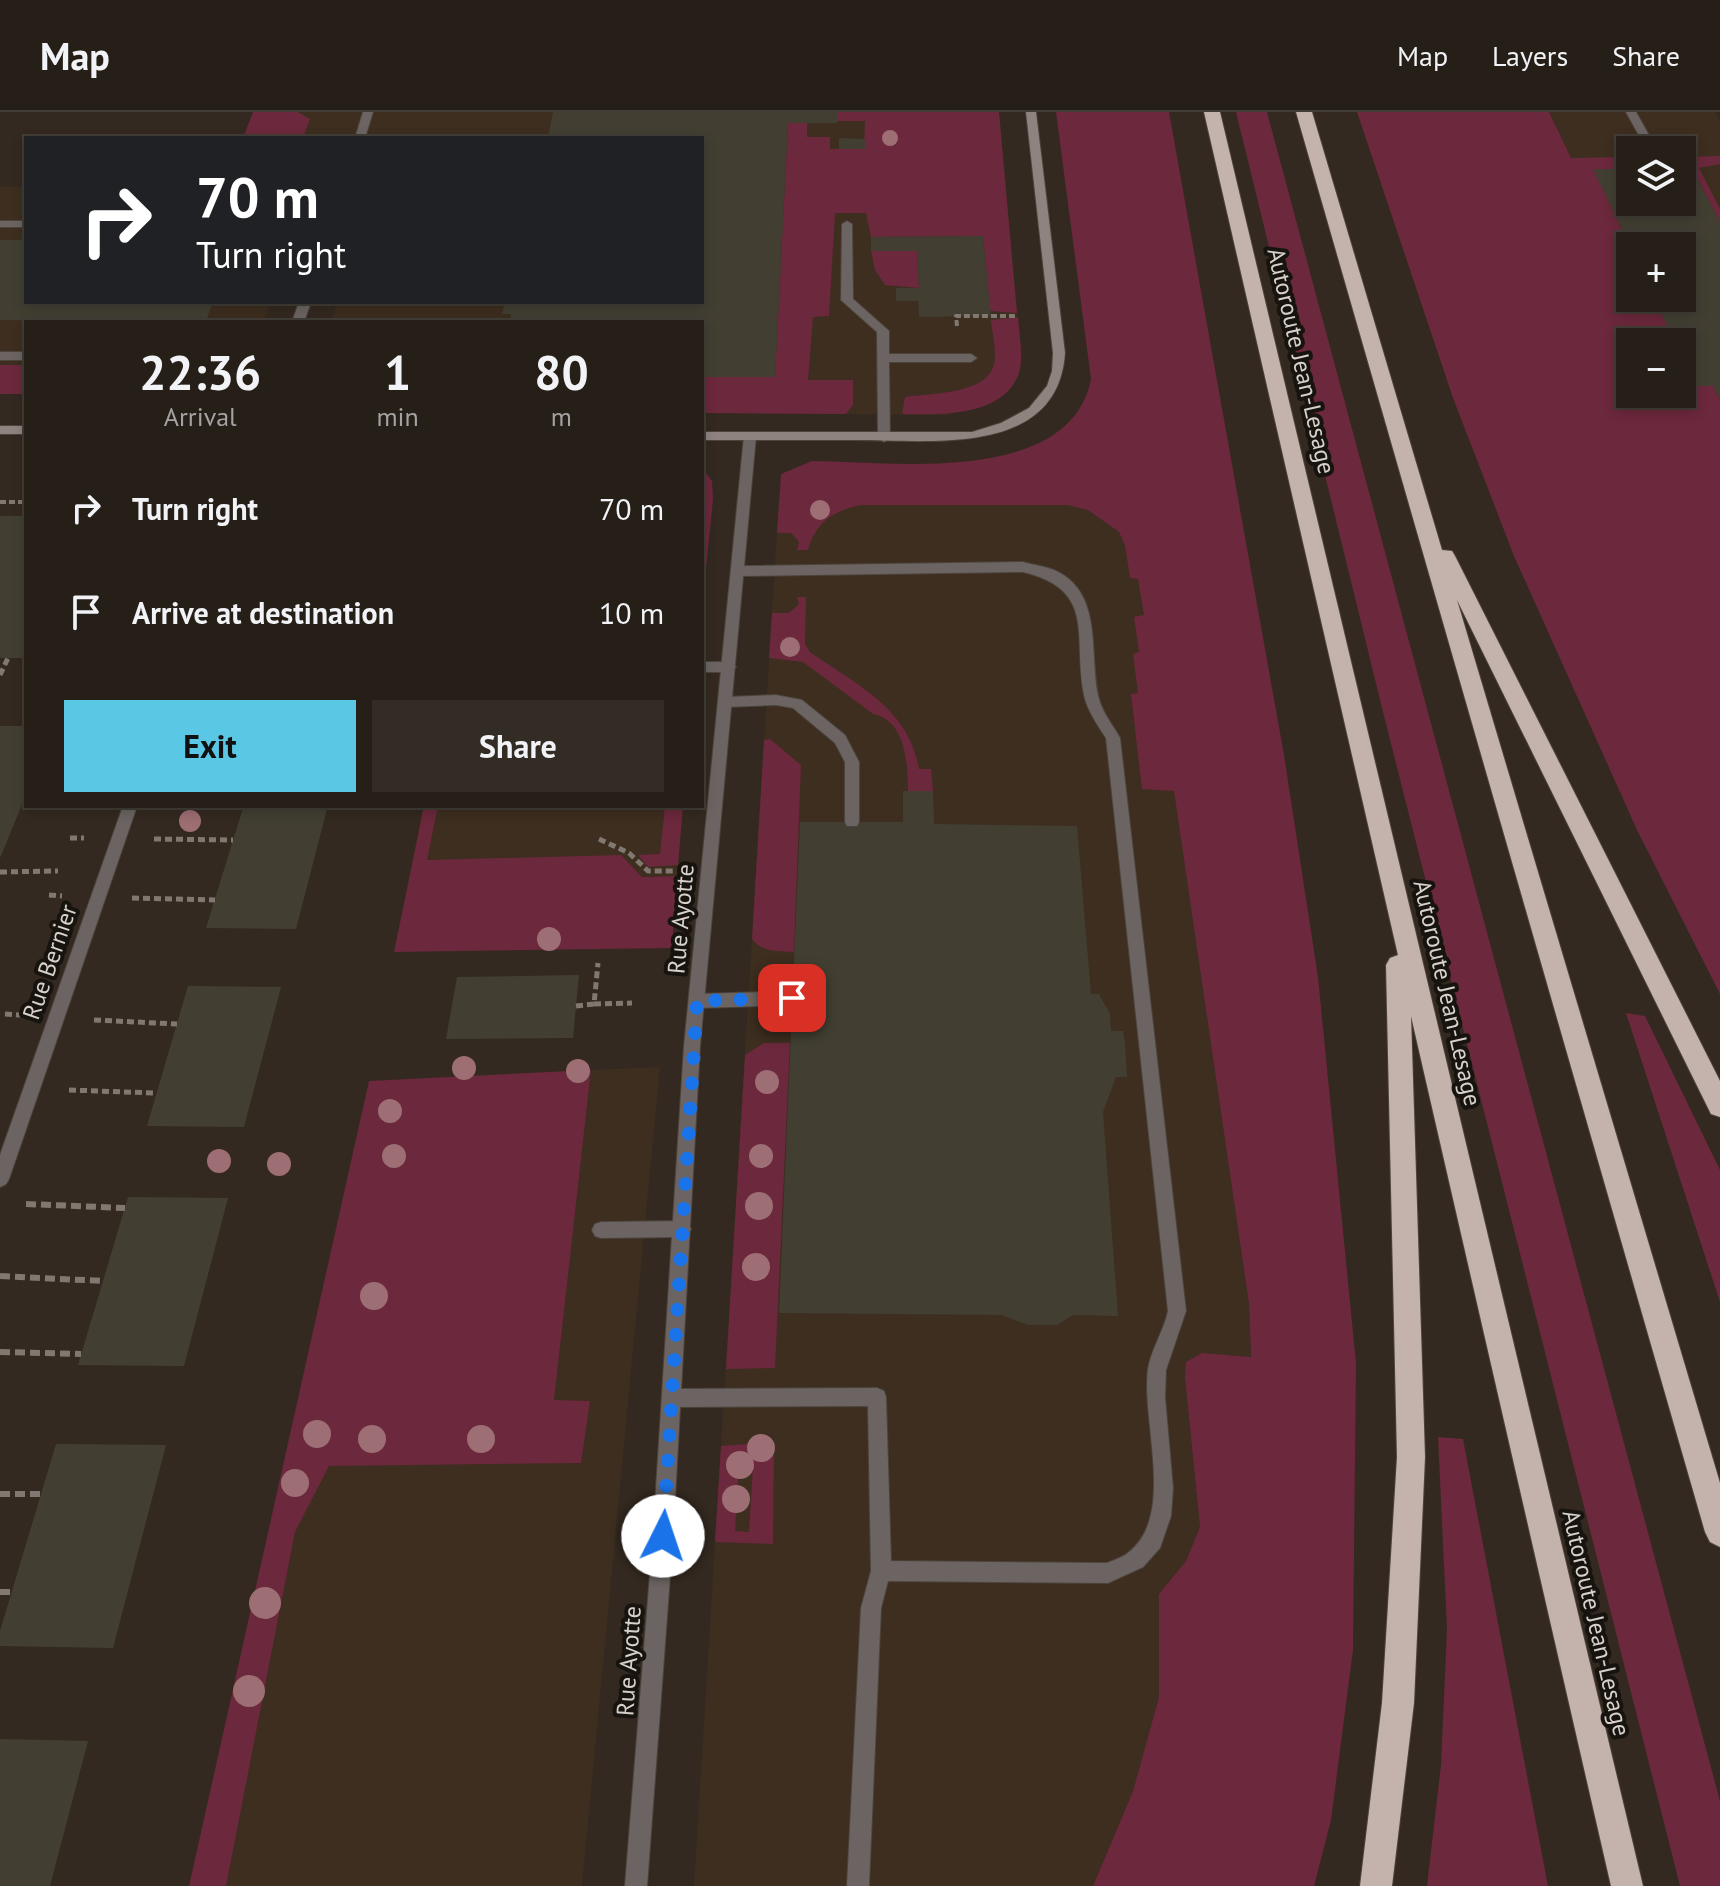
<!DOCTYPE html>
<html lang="en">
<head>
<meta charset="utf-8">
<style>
	body { margin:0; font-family:"PT Sans",sans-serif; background:#322c25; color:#f1f3f6; height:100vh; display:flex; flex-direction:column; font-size:30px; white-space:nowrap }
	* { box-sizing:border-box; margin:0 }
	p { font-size:26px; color:#a4a2a2 }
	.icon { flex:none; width:44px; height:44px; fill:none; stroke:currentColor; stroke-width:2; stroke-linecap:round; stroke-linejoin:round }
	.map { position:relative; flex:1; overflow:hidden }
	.drawer { position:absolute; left:24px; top:208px; width:680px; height:488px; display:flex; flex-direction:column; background:#261f18; border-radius:0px; box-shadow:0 4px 12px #0003,0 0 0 2px #423d37 }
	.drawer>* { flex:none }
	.banner { position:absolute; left:24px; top:24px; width:680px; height:168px; border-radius:0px; box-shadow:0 4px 12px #0003,0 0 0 2px #423d37; background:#202124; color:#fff; overflow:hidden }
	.fabs { position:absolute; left:1616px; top:24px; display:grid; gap:16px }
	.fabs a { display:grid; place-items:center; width:80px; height:80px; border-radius:0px; background:#261f18; box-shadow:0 4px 12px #0003,0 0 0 2px #423d37; font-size:40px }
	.pin { position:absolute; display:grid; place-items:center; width:68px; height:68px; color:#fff; margin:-34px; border-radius:16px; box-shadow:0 4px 12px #0006 }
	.me { position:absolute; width:88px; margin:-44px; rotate:4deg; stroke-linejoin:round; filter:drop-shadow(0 0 6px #0008) }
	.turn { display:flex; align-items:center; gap:28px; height:168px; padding:0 40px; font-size:36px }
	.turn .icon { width:104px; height:104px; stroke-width:2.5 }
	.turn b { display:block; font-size:56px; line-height:68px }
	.eta { display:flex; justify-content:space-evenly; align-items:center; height:136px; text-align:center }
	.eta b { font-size:48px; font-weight:700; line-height:56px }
	.button { display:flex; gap:16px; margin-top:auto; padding:16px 40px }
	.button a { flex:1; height:92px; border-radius:0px; background:#5ac8e5; color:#111; font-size:32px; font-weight:700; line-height:92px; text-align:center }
	.button a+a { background:#322c25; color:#f1f3f6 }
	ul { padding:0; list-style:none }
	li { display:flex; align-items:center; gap:24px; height:104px; padding:0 40px }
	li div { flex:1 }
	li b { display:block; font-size:30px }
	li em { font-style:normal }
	header { display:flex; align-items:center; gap:48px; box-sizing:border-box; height:112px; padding:0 40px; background:#261f18; border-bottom:2px solid #423d37 }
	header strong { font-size:38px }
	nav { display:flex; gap:44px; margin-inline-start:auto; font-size:28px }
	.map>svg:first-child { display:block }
	.built { fill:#3d2e1f; fill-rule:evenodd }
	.green { fill:#6c283c; fill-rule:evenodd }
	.building { fill:#423f32 }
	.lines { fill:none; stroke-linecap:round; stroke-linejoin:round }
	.lane-casing { stroke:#4d443b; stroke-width:2 }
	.street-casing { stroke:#4d443b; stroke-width:2 }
	.secondary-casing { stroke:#4d443b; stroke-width:2 }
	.highway-casing { stroke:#4d443b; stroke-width:2 }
	.path-far2 { stroke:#817971; stroke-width:4; stroke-dasharray:6 3; stroke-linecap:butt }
	.path-far1 { stroke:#817971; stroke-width:5; stroke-dasharray:7 4; stroke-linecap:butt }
	.path { stroke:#817971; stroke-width:6; stroke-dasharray:10 5; stroke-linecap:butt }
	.lane { fill:#6b6462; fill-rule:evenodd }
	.street { fill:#6b6462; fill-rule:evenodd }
	.secondary { fill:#8f8380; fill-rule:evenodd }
	.highway { fill:#c4b2ad; fill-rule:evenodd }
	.tree { fill:#9d6e74 }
	.route { stroke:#1a73e8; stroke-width:14; stroke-dasharray:0 25.2 }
	.labels { text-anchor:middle; stroke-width:8; stroke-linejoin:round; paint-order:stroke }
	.street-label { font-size:24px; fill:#d8d1cb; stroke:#17130e }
</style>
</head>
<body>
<header>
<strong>Map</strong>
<nav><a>Map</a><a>Layers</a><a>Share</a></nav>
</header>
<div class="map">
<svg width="1720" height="1774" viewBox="0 0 1720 1774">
	<rect width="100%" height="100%" fill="#332920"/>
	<path class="built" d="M254 0H999L1021 245 1018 263 1010 275 987 291 947 303 702 301V210H332L337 190H702V26H243Z
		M1549 0H1715L1720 9V361L1682 280V230H1658L1637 186H1682V134H1630V171ZM1630 38H1682V90H1630Z
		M0 75H26V190H271L263 210H26V282H0Z
		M779 386 1132 387 1249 1192 1251 1245 1230 1243 1185 1266 1200 1415 1186 1449 1159 1482V1585L1133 1679 1093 1774H694Z
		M423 694H683L677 764 642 765 413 749Z
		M660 955 582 1774H189L285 1347 553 1288 591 958Z"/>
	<path class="green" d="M253 0H298L310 7 303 26H243Z
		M837 0H999L1017 201 990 199 983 124 871 125 866 101H835L829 204 813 205 808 268H853V293L846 302 702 301V265L775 264 788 11H807V25H830V37H864L865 9H837Z
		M1056 0H1169L1284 643 1318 865 1356 1251 1353 1538 1331 1708 1314 1774H1093L1133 1679 1159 1585V1482L1186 1449 1200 1415 1185 1266 1186 1250 1202 1241 1251 1245 1249 1192 1174 679 1142 677 1131 582 1138 581 1133 542 1139 540 1134 505 1144 503 1138 467 1130 466 1125 433 1119 420 1088 398 1068 393H861C833 399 816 410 808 438H797L799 430 791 421H777L781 362 812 349C893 350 1070 374 1091 267Z
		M1236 0H1267L1720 1689V1774H1680L1383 600Z
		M1357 0H1549L1571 46 1630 45V57L1594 58 1630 135V186H1654L1675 230H1630V282H1682V245L1695 274H1713L1720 288V882L1637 718 1514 444 1453 286Z
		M1720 44V52L1699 56 1720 97V110L1692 57H1682V45Z
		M871 139H917L919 176 885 173 875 158Z
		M1018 205C1019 223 1024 244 1019 261 1004 305 938 303 902 302L905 285C929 281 987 283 994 252 997 240 992 221 991 208Z
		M0 253H26V282H0Z
		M702 356 712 369 713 387 702 497V417L706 413 702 412Z
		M797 485H806L805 532 810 540C857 573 909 596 919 657H931L933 679H908C908 654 906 608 873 602L803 550 769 546 772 501H789L799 492Z
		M770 627 801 653 794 840C778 839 763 841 752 827L764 628Z
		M424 694H438L427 748 621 743 642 765 677 764 672 836 394 840Z
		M665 694H683L678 753 648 755 638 743 660 742Z
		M1626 901 1645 904 1720 1058V1190Z
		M764 931H790L775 1256 726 1257 745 943Z
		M591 958 554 1288 590 1289 581 1351 329 1354 295 1420 226 1774H189L369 969Z
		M1438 1325 1463 1327 1548 1774H1427L1441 1653 1447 1517Z
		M774 1330 773 1432 715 1430 721 1334ZM739 1353 753 1354 749 1420 735 1419Z"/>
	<path class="building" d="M553 0H837V11H788L775 265H702V210H510L511 202H502L505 190H702V26H548Z
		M839 26 865 27V37H839Z
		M1593 57H1630V90H1682V57H1692L1720 110V288L1713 274H1696L1682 245V230H1675L1654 186H1682V134H1630Z
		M983 124 991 204 919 205 918 189H896V176H919L917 139H871V125Z
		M0 128H26V190H213L206 209 0 208Z
		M0 404H26V546H0Z
		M0 614H26V683L0 746Z
		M903 679H933L934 712 1077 714 1091 882H1099L1110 902 1111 919H1123L1125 930 1127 965H1116L1103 1000 1118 1204 1073 1203 1057 1213H1028L1002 1203 779 1201 800 710H903Z
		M243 696 327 697 296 817 206 816Z
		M579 863 573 926 446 927 457 865Z
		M188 874 281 875 244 1015 147 1014Z
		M128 1085 228 1086 184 1254 78 1253Z
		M56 1332 166 1333 113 1536 0 1534V1519Z
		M0 1627 88 1629 50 1774H0Z"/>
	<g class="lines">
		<defs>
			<path id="lane" d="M363 0H373L365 26H355Z
				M1626 0H1636L1654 32 1653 34H1645Z
				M0 109H26V115H0Z
				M847 109 852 112 853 187 889 219V242H971L977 246 971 250H889L890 326 884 330 878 326 877 220 841 188 842 112Z
				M0 240H26V248H0Z
				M1023 450C1033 453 1044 454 1054 458 1105 480 1088 544 1099 587 1103 602 1113 613 1120 626L1186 1199 1166 1258 1165 1285 1173 1376 1171 1404 1160 1436 1143 1455 1108 1471 888 1469 881 1496 869 1774H847L861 1496 871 1459 868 1294 672 1295 665 1292 663 1286 665 1280 672 1277 877 1276 884 1279 886 1285 891 1449 1107 1451C1114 1448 1124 1445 1129 1440 1176 1403 1141 1309 1148 1257 1151 1237 1164 1219 1168 1199L1106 626C1098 614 1089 601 1085 587 1071 529 1100 478 1023 460L738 464 731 459 738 454Z
				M702 550H729L736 555 729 560H702Z
				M776 583 802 588 845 623 859 650V710L857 714H847L845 710V650L835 631 793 596 776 593 726 595 719 590 726 585Z
				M792 879 798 881 800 886 798 891 792 893 697 896 691 894 689 889 691 884 697 882Z
				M682 1109 688 1111 691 1117 688 1123 682 1125 601 1126 595 1124 592 1118 595 1112 601 1110Z"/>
			<path id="street" d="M299 190H311L304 210H292Z
				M750 320 756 324 700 934 673 1424 647 1774H625L653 1424 684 934 744 324Z
				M123 694H137L9 1067 6 1072 0 1075V1043Z"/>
			<path id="secondary" d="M1026 0H1036L1065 241C1058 346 929 328 855 328 804 328 753 328 702 328V320H972L1001 311 1029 296 1047 274 1052 259 1053 241Z
				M0 314H26V322H0Z"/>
			<path id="highway" d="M1204 0H1220L1643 1774H1611L1411 904 1425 1345 1414 1591 1392 1774H1360L1382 1591 1397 1345 1386 853 1390 846 1398 843Z
				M1296 0H1312L1442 438 1452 439 1455 444 1720 969V1005L1711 1002 1457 488 1720 1371V1435L1710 1430 1705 1420Z"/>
		</defs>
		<use href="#lane" class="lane-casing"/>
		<use href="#street" class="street-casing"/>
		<use href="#secondary" class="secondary-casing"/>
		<use href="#highway" class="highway-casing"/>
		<path class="path-far2" d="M957 214 956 204H1017
			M0 390H26"/>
		<path class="path-far1" d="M0 563 8 546
			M70 726H84
			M154 727 233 728
			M599 727 629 741 648 759H675
			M0 760 58 759
			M49 783 62 784
			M132 786 215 788
			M594 892 632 891
			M576 894 594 892 598 851
			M5 902 20 903
			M94 908 177 912
			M69 978 156 981"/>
		<path class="path" d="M26 1092 125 1096
			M0 1164 103 1169
			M0 1240 81 1242
			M0 1382H41
			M0 1480H12"/>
		<use href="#lane" class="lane"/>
		<use href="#street" class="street"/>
		<use href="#secondary" class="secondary"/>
		<use href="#highway" class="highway"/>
	</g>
	<g class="tree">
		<circle cx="890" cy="26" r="8"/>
		<circle cx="820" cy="398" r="10"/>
		<circle cx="790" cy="535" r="10"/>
		<circle cx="190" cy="709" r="11"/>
		<circle cx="549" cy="827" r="12"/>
		<circle cx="464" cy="956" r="12"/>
		<circle cx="578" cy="959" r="12"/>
		<circle cx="767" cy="970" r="12"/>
		<circle cx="390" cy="999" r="12"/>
		<circle cx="394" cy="1044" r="12"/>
		<circle cx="761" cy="1044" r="12"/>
		<circle cx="219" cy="1049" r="12"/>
		<circle cx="279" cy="1052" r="12"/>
		<circle cx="759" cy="1094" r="14"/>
		<circle cx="756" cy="1155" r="14"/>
		<circle cx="374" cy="1184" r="14"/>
		<circle cx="317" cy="1322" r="14"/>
		<circle cx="372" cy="1327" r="14"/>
		<circle cx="481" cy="1327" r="14"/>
		<circle cx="761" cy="1336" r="14"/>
		<circle cx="740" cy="1353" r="14"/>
		<circle cx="295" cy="1371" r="14"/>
		<circle cx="736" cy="1387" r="14"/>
		<circle cx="265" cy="1491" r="16"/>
		<circle cx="249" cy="1579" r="16"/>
	</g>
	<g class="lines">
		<path class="route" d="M663 1424 697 889 792 886"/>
	</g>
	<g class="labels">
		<g class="street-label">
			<text transform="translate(1301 249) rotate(77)" y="8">Autoroute Jean-Lesage</text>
			<text transform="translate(681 807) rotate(-85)" y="8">Rue Ayotte</text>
			<text transform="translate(50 850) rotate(-71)" y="8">Rue Bernier</text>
			<text transform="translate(1447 881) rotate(77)" y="8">Autoroute Jean-Lesage</text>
			<text transform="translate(1596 1511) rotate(77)" y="8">Autoroute Jean-Lesage</text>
			<text transform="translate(629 1549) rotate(-86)" y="8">Rue Ayotte</text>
		</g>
	</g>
</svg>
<div class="fabs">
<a><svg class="icon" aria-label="layers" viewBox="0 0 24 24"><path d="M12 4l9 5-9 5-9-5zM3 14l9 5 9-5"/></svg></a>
<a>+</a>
<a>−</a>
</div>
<div class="pin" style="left:792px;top:886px;background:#d93025"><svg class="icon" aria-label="arrive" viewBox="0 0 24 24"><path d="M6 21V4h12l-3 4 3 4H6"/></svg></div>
<svg class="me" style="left:663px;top:1424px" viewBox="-20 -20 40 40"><circle r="19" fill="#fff"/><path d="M0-13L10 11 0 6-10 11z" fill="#1a73e8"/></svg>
<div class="banner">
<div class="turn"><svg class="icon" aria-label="right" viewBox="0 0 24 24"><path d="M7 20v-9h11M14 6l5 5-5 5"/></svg><div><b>70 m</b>Turn right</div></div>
</div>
<section class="drawer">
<div class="eta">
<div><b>22:36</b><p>Arrival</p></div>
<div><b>1</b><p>min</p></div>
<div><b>80</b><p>m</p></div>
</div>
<ul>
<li><svg class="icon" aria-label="right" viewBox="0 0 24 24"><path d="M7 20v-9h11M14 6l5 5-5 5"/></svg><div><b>Turn right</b></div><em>70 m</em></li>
<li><svg class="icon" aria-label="arrive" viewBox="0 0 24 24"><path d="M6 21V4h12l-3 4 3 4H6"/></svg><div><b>Arrive at destination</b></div><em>10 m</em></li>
</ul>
<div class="button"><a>Exit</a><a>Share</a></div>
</section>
</div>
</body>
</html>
